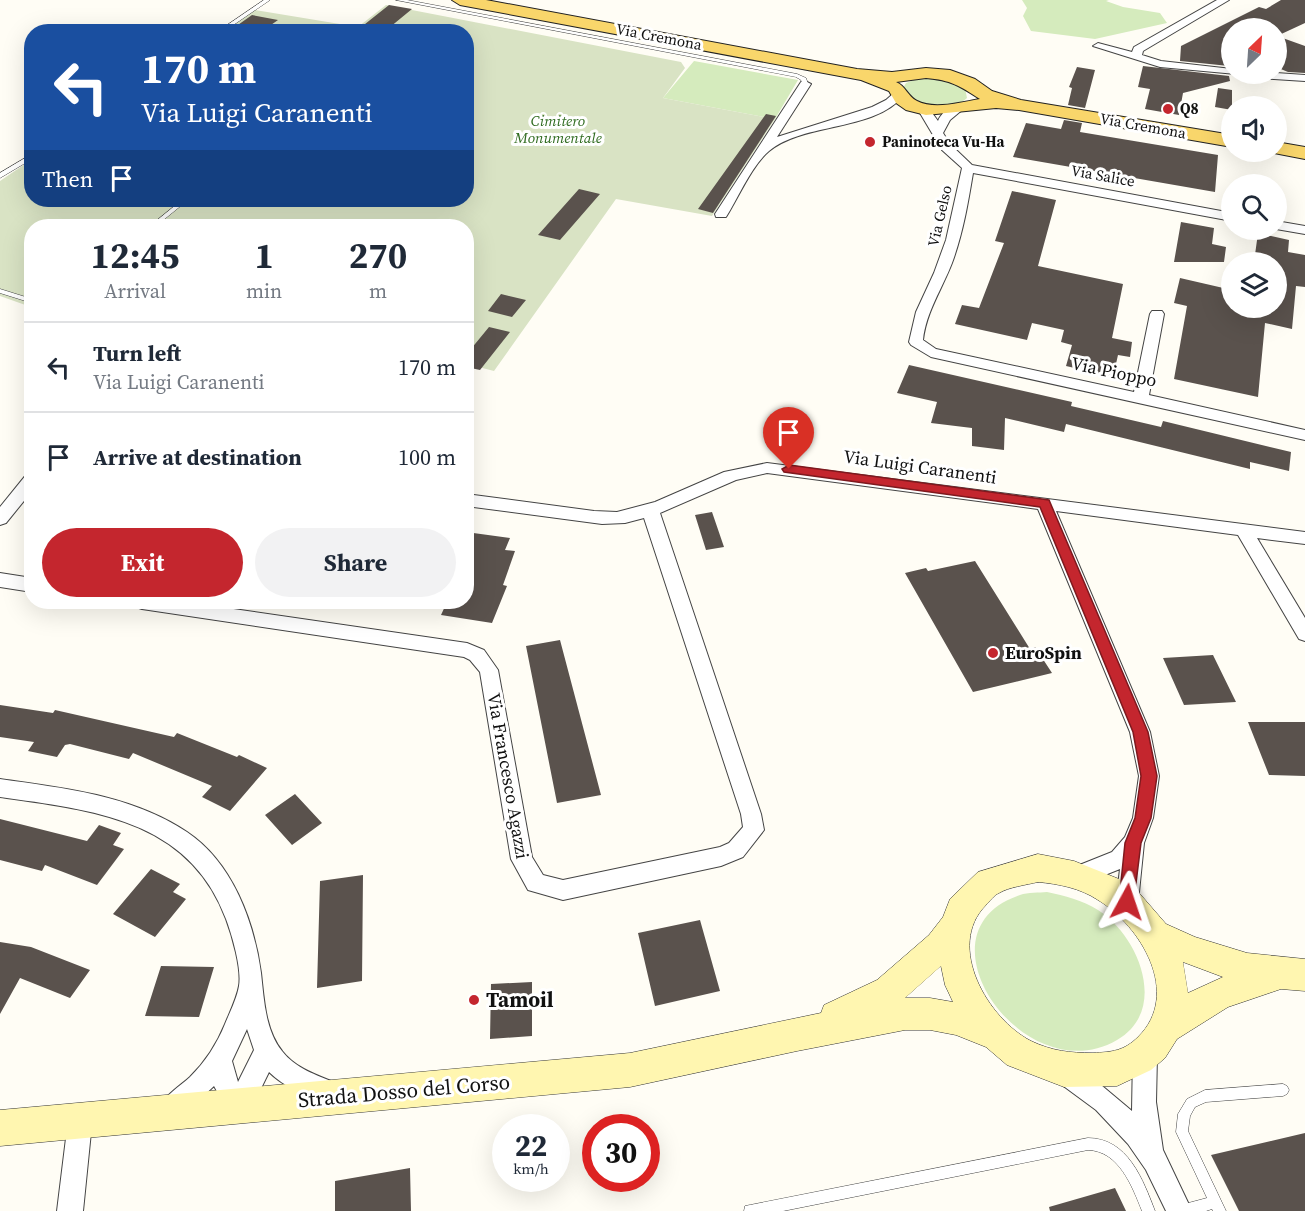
<!DOCTYPE html>
<html lang="en">
<head>
<meta charset="utf-8">
<style>
	body { margin:0; font-family:"Source Serif 4",serif; background:#f2f2f3; color:#1f2937; height:100vh; display:flex; flex-direction:column; font-size:22px; white-space:nowrap }
	* { box-sizing:border-box; margin:0 }
	p { font-size:20px; color:#747a83 }
	.icon { flex:none; width:33px; height:33px; fill:none; stroke:currentColor; stroke-width:2; stroke-linecap:round; stroke-linejoin:round }
	.map { position:relative; flex:1; overflow:hidden }
	.drawer { position:absolute; left:24px; top:219px; width:450px; height:390px; display:flex; flex-direction:column; background:#fff; border-radius:24px; box-shadow:0 6px 24px #0002 }
	.drawer>* { flex:none }
	.guide { position:absolute; left:24px; top:24px; width:450px; height:183px; border-radius:24px; box-shadow:0 6px 24px #0002; background:#1a4fa0; color:#fff; overflow:hidden }
	.needle { width:39px; rotate:25deg }
	.fabs { position:absolute; left:1221px; top:18px; display:grid; gap:12px }
	.fabs a { display:grid; place-items:center; width:66px; height:66px; border-radius:50%; background:#fff; box-shadow:0 6px 24px #0002; font-size:30px }
	.speed { position:absolute; left:492px; top:1114px; display:flex; gap:12px; font-size:30px; font-weight:700; text-align:center }
	.speed>* { display:grid; place-content:center; width:78px; height:78px; border-radius:50%; background:#fff; box-shadow:0 6px 24px #0002; line-height:1 }
	.speed small { font-size:15px; font-weight:400 }
	.speed .limit { border:9px solid #d22; background:#fff; color:#111 }
	.pin { position:absolute; display:grid; place-items:center; width:51px; height:51px; color:#fff; margin:-62px -26px; border-radius:50% 50% 50% 0; rotate:-45deg; box-shadow:0 0 6px #0007 }
	.pin .icon { rotate:45deg }
	.me { position:absolute; width:66px; margin:-33px; rotate:5deg; stroke-linejoin:round; filter:drop-shadow(0 0 4px #0008) }
	.turn { display:flex; align-items:center; gap:21px; height:126px; padding:0 18px; font-size:27px }
	.turn .icon { width:78px; height:78px; stroke-width:2.5 }
	.turn b { display:block; font-size:42px; line-height:51px }
	.then { display:flex; align-items:center; height:57px; padding:0 18px; background:#0003; gap:12px; font-size:22px }
	.eta { display:flex; justify-content:space-evenly; align-items:center; height:102px; text-align:center }
	.eta b { font-size:36px; font-weight:700; line-height:42px }
	.cta { display:flex; gap:12px; margin-top:auto; padding:12px 18px }
	.cta a { flex:1; height:69px; border-radius:36px; background:#c4262e; color:#fff; font-size:24px; font-weight:700; line-height:69px; text-align:center }
	.cta a+a { background:#f2f2f3; color:#1f2937 }
	ul { padding:0; list-style:none }
	li { display:flex; align-items:center; gap:18px; height:90px; padding:0 18px; border-top:2px solid #e0e1e3 }
	li div { flex:1 }
	li b { display:block; font-size:22px }
	li em { font-style:normal }
	.map>svg:first-child { display:block }
	.green { fill:#d5ebbd }
	.cemetery { fill:#d9e3c4 }
	.building { fill:#5a524d }
	.lines { fill:none; stroke-linecap:round; stroke-linejoin:round }
	.service-casing { stroke:#444; stroke-width:1 }
	.minor-casing { stroke:#444; stroke-width:2 }
	.secondary-casing { stroke:#333; stroke-width:1 }
	.primary-casing { stroke:#222; stroke-width:2 }
	.service { fill:#fff; fill-rule:evenodd }
	.minor { fill:#fff; fill-rule:evenodd }
	.secondary { fill:#fff6b0; fill-rule:evenodd }
	.primary { fill:#f9d66b; fill-rule:evenodd }
	.route { fill:#c4262e; stroke:#7f191e; stroke-width:1.5 }
	.poi-dot { fill:#c4262e; stroke:#fff; stroke-width:2 }
	.labels { text-anchor:middle; stroke-width:6; stroke-linejoin:round; paint-order:stroke }
	.far-street-label { font-size:15px; fill:#111; stroke:#fff }
	.far-poi-label { font-size:15px; font-weight:bold; fill:#111; stroke:#fff; text-anchor:start }
	.far-park-label { font-size:15px; font-style:italic; fill:#2f6b1f; stroke:#fff }
	.street-label { font-size:18px; fill:#111; stroke:#fff }
	.poi-label { font-size:18px; font-weight:bold; fill:#111; stroke:#fff; text-anchor:start }
	.near-poi-label { font-size:21px; font-weight:bold; fill:#111; stroke:#fff; text-anchor:start }
	.near-street-label { font-size:21px; fill:#111; stroke:#fff }
</style>
</head>
<body>
<div class="map">
<svg width="1305" height="1211" viewBox="0 0 1305 1211">
	<rect width="100%" height="100%" fill="#fffdf5"/>
	<path class="green" d="M1022 0H1109L1106 1 1123 7 1160 13 1167 23 1095 39 1031 31 1023 16 1027 8Z
		M694 61 798 80 775 119 663 98Z
		M922 77 942 78 965 88 967 98C955 109 930 110 916 102 911 100 907 92 903 88L906 83Z
		M1047 892C1065 896 1082 900 1098 910 1139 936 1169 1010 1117 1040 1024 1094 910 931 1020 895 1028 892 1039 893 1047 892Z"/>
	<path class="cemetery" d="M386 5 681 62 685 68 663 98 775 119 712 216 616 199 494 371 467 364 466 226H32L31 307 0 296V181L31 160 32 200H466V32L223 31 255 10 358 27Z"/>
	<path class="building" d="M1281 0H1305V23L1277 36 1305 46V73L1288 72 1276 67V28H1232V37L1228 39 1229 66 1180 61 1181 46 1259 7 1266 9Z
		M389 5 412 9 384 32H355Z
		M252 15 278 20 261 32H228Z
		M1143 66 1229 76 1230 81 1183 93 1179 115 1145 109 1150 89 1138 87Z
		M1077 67 1095 70 1085 108 1068 105 1072 88 1069 87Z
		M1218 88 1232 90V110L1215 107Z
		M766 114 776 116 713 213 698 209Z
		M1064 120 1082 123 1080 132 1218 155 1215 192 1013 157 1026 123 1061 129Z
		M579 189 600 194 560 240 538 235Z
		M1012 191 1056 200 1038 266 1123 284 1112 338 1132 342 1130 357 1118 355 1113 377 1066 366 1072 345 1061 342 1064 330 1032 323 1027 340 955 324 962 305 979 308 1004 243 995 241Z
		M1181 222 1214 228 1212 244 1226 247 1224 262H1174Z
		M1258 233 1289 240 1288 252 1305 255V287L1296 286 1292 329 1265 323 1258 397 1174 379 1187 306 1174 303 1180 278 1232 290V308H1276V262H1254Z
		M501 294 526 300 512 317 488 311Z
		M489 327 510 332 480 370 466 367V355Z
		M909 365 1072 402 1071 406 1161 427 1163 421 1291 452 1289 471 1250 462V469L1066 424 1064 432 1005 418 1004 450 972 446V428L931 423 937 402 897 393Z
		M712 512 724 547 706 550 695 515Z
		M466 532 510 538 505 550 515 551 503 585 507 586 492 623 441 615 447 602H466Z
		M975 561 1030 649 1035 647 1052 673 973 692 905 573 926 568 928 571Z
		M560 640 601 795 557 803 526 646Z
		M1213 655 1236 702 1184 705 1163 658Z
		M0 705 53 713 55 710 174 737 177 733 237 757 239 755 267 768 230 811 202 797 212 786 133 753 129 759 70 744 65 745 57 757 28 751 34 742 0 737Z
		M1248 722H1305V776L1269 775Z
		M295 794 322 823 292 845 265 815Z
		M0 819 87 841 99 825 121 833 113 845 124 849 97 885 45 865 42 871 0 860Z
		M151 869 180 884 173 892 186 899 155 937 113 914Z
		M363 875 362 981 317 988 320 881Z
		M700 920 720 991 655 1006 638 933Z
		M0 942 31 947 90 970 70 998 20 978 0 1014Z
		M161 966 214 967 199 1017 145 1016Z
		M532 982V1036L490 1039 491 984Z
		M1305 1133V1211H1239L1211 1155Z
		M410 1168 411 1211H335V1181Z
		M1115 1188 1126 1211H1050L1049 1207Z"/>
	<g class="lines">
		<defs>
			<path id="service" d="M264 0H270L223 32H217Z
				M396 0H407L797 74 806 78 808 84 803 85 801 80 796 77Z
				M32 154V159L0 178V173Z
				M182 200H188L156 226H150Z
				M0 289 32 299V303L0 293Z
				M1283 1084 1287 1086 1289 1090 1287 1094 1283 1096 1206 1102 1195 1107 1190 1116 1188 1131 1226 1211H1213L1212 1209 1206 1211H1176L1177 1206 1207 1198 1176 1132 1178 1114 1187 1099 1205 1090Z
				M1088 1138C1128 1138 1143 1180 1155 1211H1142C1132 1186 1119 1151 1088 1150L783 1211H744L745 1206 750 1205Z"/>
			<path id="minor" d="M1217 0H1229L1143 51 1142 55 1161 61 1232 69V74H1236L1160 67 1093 46 1098 43 1132 52 1134 47Z
				M1276 73 1305 75V81L1245 77 1239 74Z
				M805 81 811 84 777 137 872 107 886 100 894 93H902L904 95C874 132 804 122 769 151 752 165 738 198 726 217H716L715 214 801 82Z
				M923 105 927 106 938 121C941 113 951 105 960 108L962 110 950 120 943 133 950 144 972 165 1232 213V221L973 173C968 203 963 233 952 263 942 289 926 312 923 340L936 349 1134 392 1150 314 1152 311H1162L1164 314 1149 395 1305 430V440L931 357 911 345 909 342 916 312 934 273 946 240 962 168 942 150 917 108Z
				M1276 221 1305 226V234L1276 229Z
				M767 463 1305 532V544L1257 538 1305 618V641L1299 639 1238 535 1056 511 1150 732 1159 776 1153 818 1144 843 1138 902 1135 909 1127 912 1119 909 1116 902 1120 869 1080 885 1072 882 1069 875 1072 868 1112 852 1125 837 1133 818 1139 776 1130 732 1038 509 767 473 736 480 660 513 761 814 764 830 743 857 721 866 563 900 528 890 511 859 480 672 470 660 464 657 142 609 136 607 133 602H185L467 643 484 650 498 670 532 857 543 875 563 880 720 847 729 843 743 827 741 814 644 518 625 523 602 524 466 506V494L594 511 617 512 655 502 724 472Z
				M32 474V491L6 523 0 525V507L26 475Z
				M0 573 32 578V592L0 587Z
				M0 779C63 788 132 795 187 832 232 862 254 921 261 973 264 999 265 1030 282 1051 295 1068 316 1075 336 1083L339 1092 336 1101 327 1104C306 1095 285 1088 269 1072L248 1115 239 1118 230 1115 214 1086 180 1118 171 1121 162 1118 159 1109C165 1095 179 1087 190 1077 205 1062 217 1044 225 1024 230 1012 237 998 239 986 242 969 232 935 226 919 189 819 92 810 0 797ZM247 1029 254 1050 238 1082 232 1061Z
				M1145 1043 1153 1047 1157 1055 1156 1102 1163 1150 1192 1211H1166L1146 1170 1128 1144 1096 1110 1058 1082 1055 1073 1058 1064 1067 1061 1076 1064 1132 1111 1133 1055 1137 1047Z
				M80 1110 89 1113 92 1122 83 1211H57L68 1122 71 1113Z"/>
			<path id="secondary" d="M1038 854 1074 861 1119 879 1140 894 1166 924 1195 937 1247 953 1305 959V991L1281 989 1228 1007 1177 1039 1165 1058 1151 1070 1117 1086 1064 1087 1007 1065 986 1047 956 1035 930 1030H905L797 1051 630 1087 0 1146V1110L630 1053 821 1013 824 1005 877 980 929 935 943 917 950 899 978 872ZM1038 882C1059 884 1080 888 1098 900 1141 926 1182 994 1138 1037 1124 1051 1112 1052 1093 1053 1070 1053 1052 1051 1031 1041 988 1019 945 946 986 905 989 902 994 895 999 893 1009 887 1026 885 1038 882ZM1183 962 1223 977 1188 993ZM941 966 945 985 953 1002 930 998H905Z"/>
			<path id="primary" d="M452 0H486L857 69 892 72 926 68 950 70 975 79 992 91 1021 100 1232 135V147L1019 110 996 108 926 115 906 110 896 103 889 91 861 80 460 5ZM926 78C951 80 960 86 980 99 962 102 934 110 917 101 907 96 906 86 896 82Z
				M1276 142 1305 147V159L1269 152H1276Z"/>
		</defs>
		<use href="#service" class="service-casing"/>
		<use href="#minor" class="minor-casing"/>
		<use href="#secondary" class="secondary-casing"/>
		<use href="#primary" class="primary-casing"/>
		<use href="#service" class="service"/>
		<use href="#minor" class="minor"/>
		<use href="#secondary" class="secondary"/>
		<use href="#primary" class="primary"/>
	</g>
	<path class="route" d="M789 465 1049 500 1148 732 1157 776 1151 818 1141 843 1133 907 1127 910 1121 907 1119 902 1125 843 1135 818 1141 776 1133 732 1040 507 784 472 782 469Z"/>
	<g class="poi-dot">
		<circle cx="1168" cy="109" r="6"/>
		<circle cx="870" cy="142" r="6"/>
		<circle cx="993" cy="653" r="6"/>
		<circle cx="474" cy="1000" r="6"/>
	</g>
	<g class="labels">
		<g class="far-street-label">
			<text transform="translate(659 37) rotate(11)" y="5">Via Cremona</text>
			<text transform="translate(1143 126) rotate(10)" y="5">Via Cremona</text>
			<text transform="translate(1103 176) rotate(10)" y="5">Via Salice</text>
			<text transform="translate(940 216) rotate(-77)" y="5">Via Gelso</text>
		</g>
		<g class="far-poi-label">
			<text x="1180" y="114">Q8</text>
			<text x="882" y="147">Paninoteca Vu-Ha</text>
		</g>
		<g class="far-park-label">
			<text x="558" y="126">Cimitero<tspan x="558" dy="17">Monumentale</tspan></text>
		</g>
		<g class="street-label">
			<text transform="translate(1114 372) rotate(12)" y="6">Via Pioppo</text>
			<text transform="translate(920 467) rotate(8)" y="6">Via Luigi Caranenti</text>
			<text transform="translate(508 776) rotate(80)" y="6">Via Francesco Agazzi</text>
		</g>
		<g class="poi-label">
			<text x="1005" y="659">EuroSpin</text>
		</g>
		<g class="near-poi-label">
			<text x="486" y="1007">Tamoil</text>
		</g>
		<g class="near-street-label">
			<text transform="translate(404 1091) rotate(-5)" y="7">Strada Dosso del Corso</text>
		</g>
	</g>
</svg>
<div class="fabs">
<a><svg class="needle" viewBox="-14 -14 28 28"><path d="M0-13l5 13h-10z" fill="#e53935"/><path d="M0 13l5-13h-10z" fill="#747a83"/></svg></a>
<a><svg class="icon" aria-label="sound" viewBox="0 0 24 24"><path d="M4 9h4l5-4v14l-5-4H4zM17 9q2 3 0 6"/></svg></a>
<a><svg class="icon" aria-label="search" viewBox="0 0 24 24"><circle cx="10" cy="10" r="6"/><path d="M15 15l6 6"/></svg></a>
<a><svg class="icon" aria-label="layers" viewBox="0 0 24 24"><path d="M12 4l9 5-9 5-9-5zM3 14l9 5 9-5"/></svg></a>
</div>
<div class="speed"><div>22<small>km/h</small></div><div class="limit">30</div></div>
<div class="pin" style="left:789px;top:469px;background:#d93025"><svg class="icon" aria-label="arrive" viewBox="0 0 24 24"><path d="M6 21V4h12l-3 4 3 4H6"/></svg></div>
<svg class="me" style="left:1127px;top:902px" viewBox="-20 -20 40 40"><path d="M0-17L14 15 0 8-14 15z" fill="#c4262e" stroke="#fff" stroke-width="4"/></svg>
<div class="guide">
<div class="turn"><svg class="icon" aria-label="left" viewBox="0 0 24 24"><path d="M17 20v-9H6M10 6l-5 5 5 5"/></svg><div><b>170 m</b>Via Luigi Caranenti</div></div>
<div class="then">Then<svg class="icon" aria-label="arrive" viewBox="0 0 24 24"><path d="M6 21V4h12l-3 4 3 4H6"/></svg></div>
</div>
<section class="drawer">
<div class="eta">
<div><b>12:45</b><p>Arrival</p></div>
<div><b>1</b><p>min</p></div>
<div><b>270</b><p>m</p></div>
</div>
<ul>
<li><svg class="icon" aria-label="left" viewBox="0 0 24 24"><path d="M17 20v-9H6M10 6l-5 5 5 5"/></svg><div><b>Turn left</b><p>Via Luigi Caranenti</p></div><em>170 m</em></li>
<li><svg class="icon" aria-label="arrive" viewBox="0 0 24 24"><path d="M6 21V4h12l-3 4 3 4H6"/></svg><div><b>Arrive at destination</b></div><em>100 m</em></li>
</ul>
<div class="cta"><a>Exit</a><a>Share</a></div>
</section>
</div>
</body>
</html>
